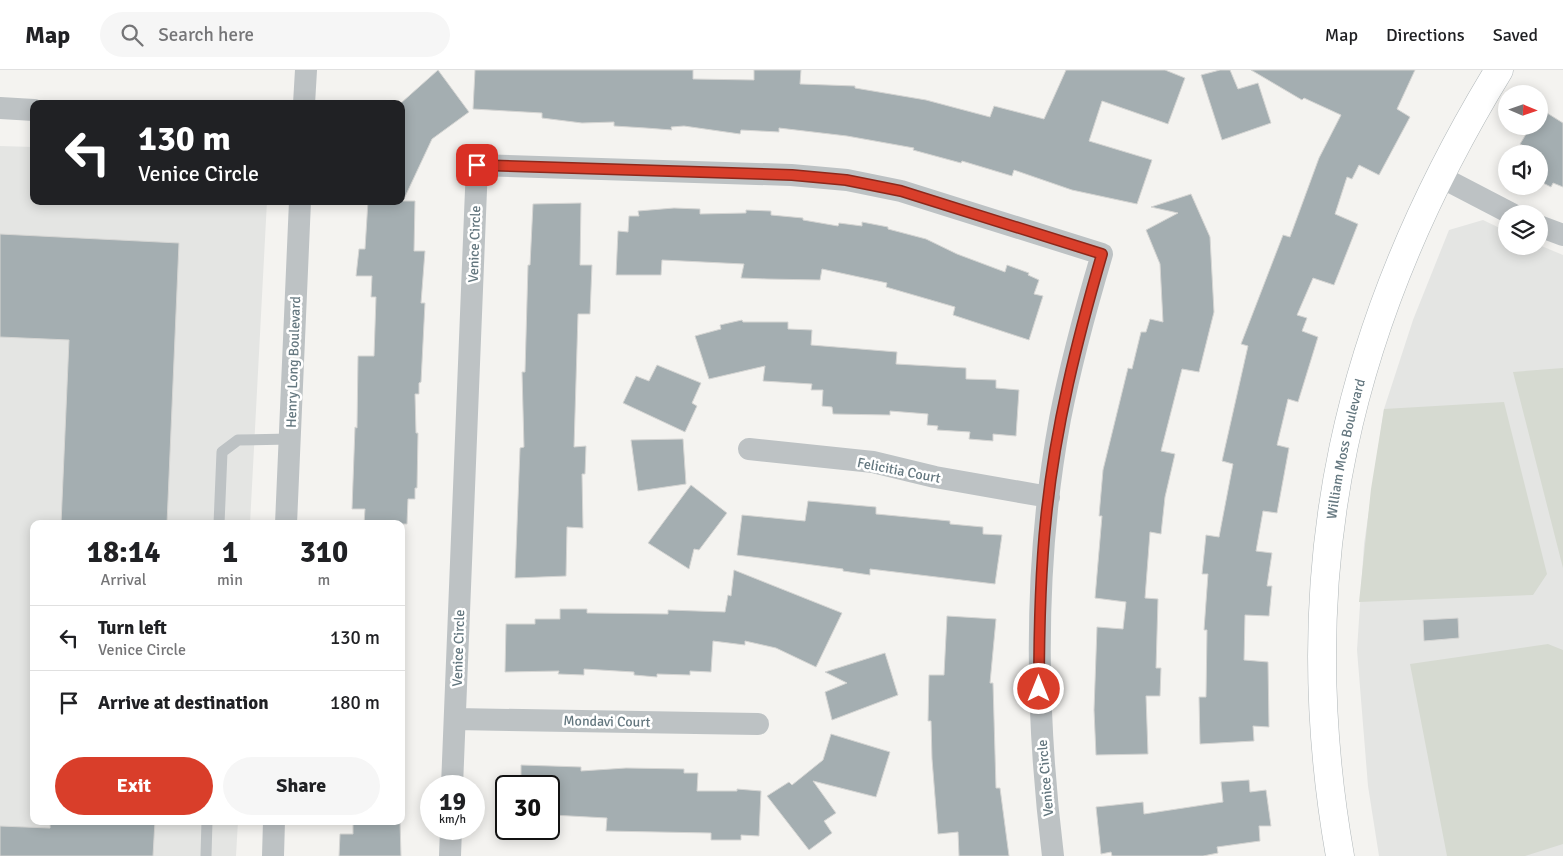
<!DOCTYPE html>
<html lang="en">
<head>
<meta charset="utf-8">
<style>
	body { margin:0; font-family:Signika,sans-serif; background:#f6f6f6; color:#202124; height:100vh; display:flex; flex-direction:column; font-size:19px; white-space:nowrap }
	* { box-sizing:border-box; margin:0 }
	p { font-size:16px; color:#757577 }
	.icon { flex:none; width:28px; height:28px; fill:none; stroke:currentColor; stroke-width:2; stroke-linecap:round; stroke-linejoin:round }
	.map { position:relative; flex:1; overflow:hidden }
	.sheet { position:absolute; left:30px; top:450px; width:375px; height:305px; display:flex; flex-direction:column; background:#fff; border-radius:10px; box-shadow:0 2px 12px #0003 }
	.sheet>* { flex:none }
	.top-card { position:absolute; left:30px; top:30px; width:375px; height:105px; border-radius:10px; box-shadow:0 2px 12px #0003; background:#202124; color:#fff; overflow:hidden }
	.needle { width:32px; rotate:92deg }
	.tools { position:absolute; left:1498px; top:15px; display:grid; gap:10px }
	.tools a { display:grid; place-items:center; width:50px; height:50px; border-radius:50%; background:#fff; box-shadow:0 2px 12px #0003; font-size:25px }
	.speed { position:absolute; left:420px; top:705px; display:flex; gap:10px; font-size:25px; font-weight:700; text-align:center }
	.speed>* { display:grid; place-content:center; width:65px; height:65px; border-radius:50%; background:#fff; box-shadow:0 2px 12px #0003; line-height:1 }
	.speed small { font-size:12px; font-weight:400 }
	.speed .limit { border:2px solid #111; border-radius:8px; background:#fff; color:#111 }
	.pin { position:absolute; display:grid; place-items:center; width:42px; height:42px; color:#fff; margin:-21px; border-radius:10px; box-shadow:0 2px 8px #0006 }
	.me { position:absolute; width:55px; margin:-28px; rotate:0deg; stroke-linejoin:round; filter:drop-shadow(0 0 4px #0008) }
	.turn { display:flex; align-items:center; gap:18px; height:105px; padding:0 25px; font-size:22px }
	.turn .icon { width:65px; height:65px; stroke-width:2.5 }
	.turn b { display:block; font-size:35px; line-height:42px }
	.eta { display:flex; justify-content:space-evenly; align-items:center; height:85px; text-align:center }
	.eta b { font-size:30px; font-weight:800; line-height:35px }
	.action { display:flex; gap:10px; margin-top:auto; padding:10px 25px }
	.action a { flex:1; height:58px; border-radius:30px; background:#d93e2a; color:#fff; font-size:20px; font-weight:800; line-height:58px; text-align:center }
	.action a+a { background:#f6f6f6; color:#202124 }
	ul { padding:0; list-style:none }
	li { display:flex; align-items:center; gap:15px; height:65px; padding:0 25px; border-top:1px solid #e0e0e0 }
	li div { flex:1 }
	li b { display:block; font-size:19px }
	li em { font-style:normal }
	header { display:flex; align-items:center; gap:30px; box-sizing:border-box; height:70px; padding:0 25px; background:#fff; border-bottom:1px solid #e0e0e0 }
	header strong { font-size:24px }
	nav { display:flex; gap:28px; margin-inline-start:auto; font-size:18px }
	.search { width:350px; height:45px; background:#f6f6f6; display:flex; align-items:center; gap:12px; box-sizing:border-box; padding:0 18px; border-radius:28px; color:#757577; font-size:19px }
	.map>svg:first-child { display:block }
	.built { fill:#e4e5e3 }
	.green { fill:#d6dad1 }
	.building { fill:#a4aeb1; stroke:#d5d5d3 }
	.lines { fill:none; stroke-linecap:round; stroke-linejoin:round }
	.secondary-casing { stroke:#afb6b8; stroke-width:29 }
	.lane { stroke:#bdc2c4; stroke-width:11 }
	.street { stroke:#bdc2c4; stroke-width:22 }
	.secondary { stroke:#fff; stroke-width:28 }
	.route-casing { stroke:#8d281b; stroke-width:12 }
	.route { stroke:#d93e2a; stroke-width:9 }
	.labels { text-anchor:middle; stroke-width:5; stroke-linejoin:round; paint-order:stroke }
	.street-label { font-size:14px; fill:#64777f; stroke:#fff }
</style>
</head>
<body>
<header>
<strong>Map</strong>
<div class="search"><svg class="icon" aria-label="search" viewBox="0 0 24 24"><circle cx="10" cy="10" r="6"/><path d="M15 15l6 6"/></svg>Search here</div>
<nav><a>Map</a><a>Directions</a><a>Saved</a></nav>
</header>
<div class="map">
<svg width="1563" height="786" viewBox="0 0 1563 786">
	<rect width="100%" height="100%" fill="#f4f3f0"/>
	<path class="built" d="M0 76 34 77V131H267L250 454H34V751H238L236 786H0Z
		M1483 150 1506 161V176L1539 175 1563 185V786H1379L1368 716 1357 580 1364 474 1384 339 1413 250 1449 160Z"/>
	<path class="green" d="M1563 298V498L1513 302Z
		M1504 332 1547 504 1533 525 1359 532 1371 419 1384 339Z
		M1548 574 1563 580V774L1525 786H1447L1410 594Z"/>
	<path class="building" d="M438 0 469 42 432 69 403 131H415L414 181H425L421 233H425L421 312 419 313V324H415L416 363H418L417 418H415V429H408L407 454H364L365 439H352L355 357 357 358 358 286H374L376 227H371L372 206H356L359 179H365L368 131H401V33Z
		M475 0H693V9L754 10V0H801L800 14 855 16V18L926 30 990 47 994 36 1044 49 1066 0H1165L1185 8 1168 54 1102 31 1089 71 1152 90 1137 134 1072 120 1014 100 1012 106 962 91 961 93 913 80 914 78 847 66 779 58V62L741 60 740 64 684 56 671 57 672 60 646 58 614 56V52L582 53 542 48V43L473 39Z
		M1220 0H1230L1238 19 1258 13 1271 53 1222 70 1201 5Z
		M1251 0H1415L1397 39 1410 47 1379 105 1359 95 1352 109 1347 107 1335 144 1358 154 1334 215 1313 208 1297 245 1307 248 1302 261 1318 267 1298 332 1288 329 1277 375 1289 378 1277 443 1263 441 1256 481 1272 483 1267 516H1272L1269 546 1245 545 1244 590 1268 592 1269 657 1253 656 1254 671 1200 674 1199 627H1206L1207 560H1204L1208 504H1202L1206 465 1219 467 1233 394 1222 391 1248 276 1241 274 1283 165 1290 167 1319 88 1341 45 1304 28 1302 30Z
		M1539 38 1563 53V117L1553 113 1551 117 1539 111V84L1520 74 1531 56H1539Z
		M1191 124 1210 167 1214 242 1199 302 1182 299 1161 381 1175 384 1165 427 1161 464 1150 462 1145 528 1158 529 1156 598H1161L1160 626H1146L1148 684 1096 685 1094 640 1097 557 1123 559 1126 532 1095 528 1102 446H1099L1103 400 1128 298 1132 299 1141 262H1146L1150 249 1163 252 1160 194 1146 160 1178 143 1151 137Z
		M581 133 580 195H592L590 244H578L574 377 586 376 585 404H582L583 458 567 457 566 506 515 508 520 378 524 377 522 302H525L528 195H530L533 134Z
		M674 138 700 139V144L746 143V140L771 141V145L803 148V150L838 156 839 153 862 156V152L888 157V159L926 169 957 184 1005 202 1007 195 1029 203 1028 205 1039 210 1034 224 1043 226 1029 270 953 245 955 237 886 217 887 213 822 199 820 210 767 209 741 208 744 194 662 190 661 205H616L618 161 628 162 629 146H639L638 141Z
		M0 164 179 173 167 454H61L69 270 0 267Z
		M742 250 743 252H788V259L812 260 811 275 897 282 896 294 966 298V309L996 310V318L1019 320 1016 366 993 364V371L969 369 970 362 937 360 938 356 927 355 928 344 890 341V345L833 344 832 337 822 336 823 320H811L812 314 763 311 765 296 709 309 695 266 721 259 720 255Z
		M657 295 701 313 692 333 697 336 685 362 623 333 636 306 649 311Z
		M683 369 686 414 638 421 631 370Z
		M691 415 727 443 699 480 694 479 689 499 648 473Z
		M808 431 876 437V444L950 451V454L983 457V464L1002 465 995 514 870 499V505L843 501V499L737 485 742 445 805 451Z
		M734 500 842 543 816 597 776 578 745 571V575L713 571 711 602 690 601V605L657 604V607L634 605V602L584 599V605L558 604 559 601 505 602 506 554H535V549H560V539H587V543L668 544V540L725 542 728 525 731 526Z
		M947 546 996 549 990 613H993L996 718H1000L1009 786H959L958 762 938 764 932 689 931 651H928L929 605H944Z
		M1458 548 1459 568 1424 571 1423 550Z
		M885 583 898 625 832 650 825 622 847 613 825 602Z
		M831 664 890 682 876 727 813 711 836 743 824 751 832 763 809 780 767 726 789 712 792 715 823 690Z
		M521 695 581 697V701L626 698 684 699V703H698L697 721H737V719L761 721 759 766 741 765V770H711V763L606 761 607 748 552 745 553 716H521Z
		M1249 710 1250 722 1266 720 1271 756H1259L1260 771 1217 777 1218 783 1203 786H1112L1111 782 1101 784 1096 737 1143 732 1144 744 1223 732 1221 712Z
		M50 751H155L153 786H0V756L50 758Z
		M353 751H400L401 786H339L340 764H353Z"/>
	<g class="lines">
		<defs>
			<g id="secondary">
				<path id="s1" d="M1340 786C1289 497 1347 249 1499 0"/>
			</g>
		</defs>
		<use href="#secondary" class="secondary-casing"/>
		<path class="lane" d="M219 454 222 382 238 370 290 369
			M206 786 207 751"/>
		<path class="street" d="M304 34 306 0
			M0 38 34 40
			M1439 106 1512 144
			M1539 156 1563 165
			M749 379 873 392 935 407 1049 427
			M286 454 300 131
			M455 649 758 654
			M452 716 477 95 791 105 847 110 901 121 1102 184C1086 238 1071 293 1060 349 1033 494 1035 640 1053 786
			M273 786 274 751
			M450 786 451 759"/>
		<use href="#secondary" class="secondary"/>
	</g>
	<g class="lines">
		<defs>
			<path id="route" d="M477 95 792 105 846 110 901 121 1102 184C1077 270 1055 358 1046 448 1040 505 1039 562 1039 619"/>
		</defs>
		<use href="#route" class="route-casing"/>
		<use href="#route" class="route"/>
	</g>
	<g class="labels">
		<g class="street-label">
			<text transform="translate(474 174) rotate(-88)" y="5">Venice Circle</text>
			<text transform="translate(293 292) rotate(-88)" y="5">Henry Long Boulevard</text>
			<text dy="5" stroke="none"><textPath href="#s1" startOffset="410">William Moss Boulevard</textPath></text>
			<text transform="translate(899 400) rotate(11)" y="5">Felicitia Court</text>
			<text transform="translate(458 578) rotate(-88)" y="5">Venice Circle</text>
			<text transform="translate(607 651) rotate(1)" y="5">Mondavi Court</text>
			<text transform="translate(1045 708) rotate(-95)" y="5">Venice Circle</text>
		</g>
	</g>
</svg>
<div class="tools">
<a><svg class="needle" viewBox="-14 -14 28 28"><path d="M0-13l5 13h-10z" fill="#e53935"/><path d="M0 13l5-13h-10z" fill="#757577"/></svg></a>
<a><svg class="icon" aria-label="sound" viewBox="0 0 24 24"><path d="M4 9h4l5-4v14l-5-4H4zM17 9q2 3 0 6"/></svg></a>
<a><svg class="icon" aria-label="layers" viewBox="0 0 24 24"><path d="M12 4l9 5-9 5-9-5zM3 14l9 5 9-5"/></svg></a>
</div>
<div class="speed"><div>19<small>km/h</small></div><div class="limit">30</div></div>
<div class="pin" style="left:477px;top:95px;background:#d93025"><svg class="icon" aria-label="arrive" viewBox="0 0 24 24"><path d="M6 21V4h12l-3 4 3 4H6"/></svg></div>
<svg class="me" style="left:1039px;top:619px" viewBox="-20 -20 40 40"><circle r="17" fill="#d93e2a" stroke="#fff" stroke-width="3"/><path d="M0-11L8 9 0 5-8 9z" fill="#fff"/></svg>
<div class="top-card">
<div class="turn"><svg class="icon" aria-label="left" viewBox="0 0 24 24"><path d="M17 20v-9H6M10 6l-5 5 5 5"/></svg><div><b>130 m</b>Venice Circle</div></div>
</div>
<section class="sheet">
<div class="eta">
<div><b>18:14</b><p>Arrival</p></div>
<div><b>1</b><p>min</p></div>
<div><b>310</b><p>m</p></div>
</div>
<ul>
<li><svg class="icon" aria-label="left" viewBox="0 0 24 24"><path d="M17 20v-9H6M10 6l-5 5 5 5"/></svg><div><b>Turn left</b><p>Venice Circle</p></div><em>130 m</em></li>
<li><svg class="icon" aria-label="arrive" viewBox="0 0 24 24"><path d="M6 21V4h12l-3 4 3 4H6"/></svg><div><b>Arrive at destination</b></div><em>180 m</em></li>
</ul>
<div class="action"><a>Exit</a><a>Share</a></div>
</section>
</div>
</body>
</html>
